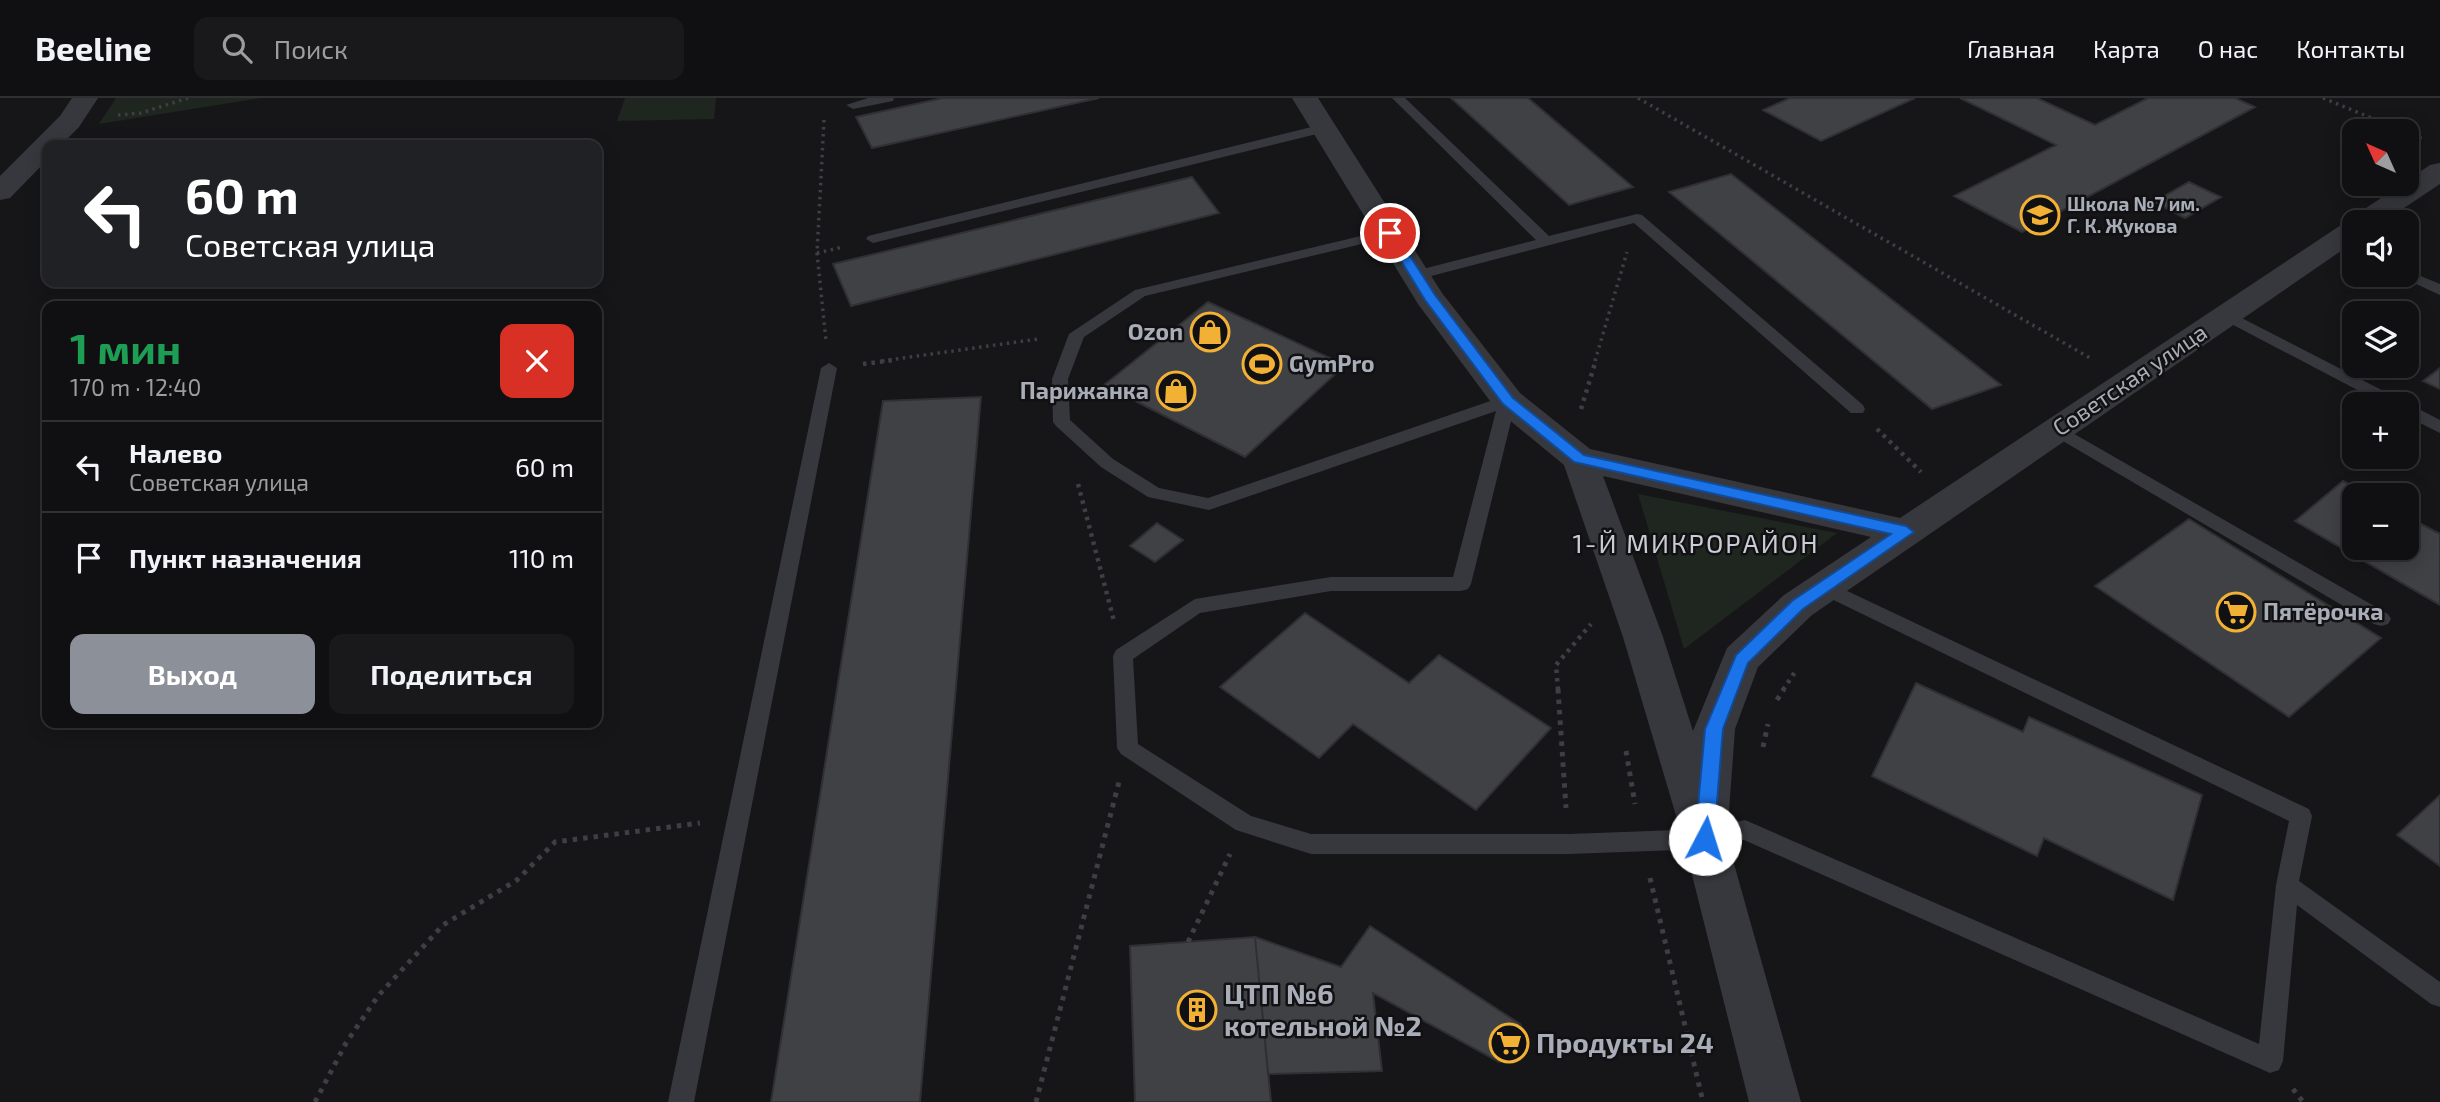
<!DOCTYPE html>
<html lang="ru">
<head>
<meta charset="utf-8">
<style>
	body { margin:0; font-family:"Exo 2",sans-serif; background:#19191b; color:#f1f3f6; height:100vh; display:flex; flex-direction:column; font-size:26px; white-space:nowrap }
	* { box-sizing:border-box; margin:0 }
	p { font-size:23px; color:#9c9d9f }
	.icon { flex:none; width:38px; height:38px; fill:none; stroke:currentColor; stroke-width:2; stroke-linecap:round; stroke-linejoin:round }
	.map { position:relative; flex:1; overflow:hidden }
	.details { position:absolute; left:42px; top:203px; width:560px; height:427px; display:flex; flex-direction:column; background:#101012; border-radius:14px; box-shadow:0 4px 18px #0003,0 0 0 2px #303032 }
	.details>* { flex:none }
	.banner { position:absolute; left:42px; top:42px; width:560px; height:147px; border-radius:14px; box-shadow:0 4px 18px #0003,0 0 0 2px #303032; background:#202124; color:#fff; overflow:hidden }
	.needle { width:46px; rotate:315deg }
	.fabs { position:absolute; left:2342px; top:21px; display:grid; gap:14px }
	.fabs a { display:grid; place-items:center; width:77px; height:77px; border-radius:14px; background:#101012; box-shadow:0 4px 18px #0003,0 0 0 2px #303032; font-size:35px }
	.pin { position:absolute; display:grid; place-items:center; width:60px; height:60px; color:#fff; margin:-30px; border:4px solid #fff; border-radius:50%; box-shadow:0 2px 7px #0007 }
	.me { position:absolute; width:77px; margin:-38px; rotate:5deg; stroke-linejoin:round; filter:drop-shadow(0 0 5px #0008) }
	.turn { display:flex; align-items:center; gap:24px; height:147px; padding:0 28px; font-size:32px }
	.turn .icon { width:91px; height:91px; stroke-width:2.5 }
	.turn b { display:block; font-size:49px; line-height:60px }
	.round { display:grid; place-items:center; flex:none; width:74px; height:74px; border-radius:14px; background:#19191b }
	.summary { display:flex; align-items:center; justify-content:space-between; height:119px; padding:0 28px }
	h1 { font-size:42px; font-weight:700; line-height:52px; color:#1e9e55 }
	.button { display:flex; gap:14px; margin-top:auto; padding:14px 28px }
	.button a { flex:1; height:80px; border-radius:14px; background:#8c9099; color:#fff; font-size:28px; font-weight:700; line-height:80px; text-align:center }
	.button a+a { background:#19191b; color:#f1f3f6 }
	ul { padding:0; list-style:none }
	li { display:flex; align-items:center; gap:21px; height:91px; padding:0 28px; border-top:2px solid #303032 }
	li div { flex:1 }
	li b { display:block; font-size:26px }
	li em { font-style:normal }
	header { display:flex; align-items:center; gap:42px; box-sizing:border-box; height:98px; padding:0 35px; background:#101012; border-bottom:2px solid #303032 }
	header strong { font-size:33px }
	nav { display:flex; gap:38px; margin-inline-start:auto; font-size:24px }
	.search { width:490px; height:63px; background:#19191b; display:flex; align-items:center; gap:18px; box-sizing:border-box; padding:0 24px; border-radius:14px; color:#9c9d9f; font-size:26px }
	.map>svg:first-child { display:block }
	.green { fill:#1e261f }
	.building { fill:#404145; stroke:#303034; stroke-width:2 }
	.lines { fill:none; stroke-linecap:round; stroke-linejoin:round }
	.path-far2 { stroke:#3d3f44; stroke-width:3.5; stroke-dasharray:2.5 4.5; stroke-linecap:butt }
	.path-far1 { stroke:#3d3f44; stroke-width:4.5; stroke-dasharray:3.5 5; stroke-linecap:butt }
	.path { stroke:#3d3f44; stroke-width:5; stroke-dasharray:4.5 6; stroke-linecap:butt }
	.service { fill:#37383d; fill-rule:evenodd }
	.minor { fill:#37383d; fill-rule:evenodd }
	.route { fill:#1a73e8; stroke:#114b97; stroke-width:2 }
	.labels { text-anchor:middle; stroke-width:5; stroke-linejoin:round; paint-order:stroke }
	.far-poi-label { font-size:19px; font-weight:bold; fill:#a8adb8; stroke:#111113; text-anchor:start }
	.poi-label { font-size:23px; font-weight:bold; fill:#a8adb8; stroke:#111113; text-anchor:end }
	.street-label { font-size:23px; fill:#a8adb8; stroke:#111113 }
	.quarter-label { font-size:26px; letter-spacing:2px; fill:#c9ccd4; stroke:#111113 }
	.near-poi-label { font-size:28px; font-weight:bold; fill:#a8adb8; stroke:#111113; text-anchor:start }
</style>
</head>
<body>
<header>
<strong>Beeline</strong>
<div class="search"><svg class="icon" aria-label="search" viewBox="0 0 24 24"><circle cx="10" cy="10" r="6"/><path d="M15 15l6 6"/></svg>Поиск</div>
<nav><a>Главная</a><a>Карта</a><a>О нас</a><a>Контакты</a></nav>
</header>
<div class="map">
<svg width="2440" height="1004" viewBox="0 0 2440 1004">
	<rect width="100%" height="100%" fill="#161618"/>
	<path class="green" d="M116 0H261L99 26Z
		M625 0H716L714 21 617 23Z
		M1638 396 1837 435 1684 551Z"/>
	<path class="building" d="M943 0H1099L872 50 856 19Z
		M1451 0H1528L1633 89 1569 107Z
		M1790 0H1915L1821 43 1763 12Z
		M1960 0H2037L2095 27 2148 0H2235L2255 9 2022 134 1954 98 2056 47Z
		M1731 76 2001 287 1932 311 1669 94Z
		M1192 79 1219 115 851 208 833 166Z
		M2189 84 2221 99 2185 120 2154 104Z
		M1208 204 1345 267 1245 359 1104 287Z
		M2440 270V291L2423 283Z
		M981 299 920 1004H771L883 303Z
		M2343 383 2369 397H2354V450H2406V418L2440 436V507L2295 423Z
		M2189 421 2381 540 2289 619 2095 488Z
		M1157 425 1183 442 1155 464 1130 448Z
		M1305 515 1409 585 1439 557 1551 630 1476 712 1353 626 1319 660 1220 589Z
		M1916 585 2023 634 2029 619 2202 697 2173 802 2044 740 2037 758 1872 678Z
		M2440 697V768L2397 737Z
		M1370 828 1520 926 1528 942 1517 959 1499 964 1373 895 1382 973 1268 976 1255 839 1341 869Z
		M1255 839 1271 1004H1135L1130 848Z"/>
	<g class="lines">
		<path class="path-far2" d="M1638 0 2090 260
			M2323 0 2403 33
			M118 17 141 15 188 0
			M824 22 817 155 826 243
			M2406 35 2423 41
			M817 155 843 149
			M882 263 1038 241
			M1595 263 1627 154"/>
		<path class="path-far1" d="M863 266 894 262
			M1581 311 1596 262
			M1877 331 1921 374
			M1078 386 1114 523
			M1558 592 1556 567 1591 526
			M1783 592 1797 571"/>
		<path class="path" d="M1558 591 1566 710
			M1777 602 1784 591
			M1763 649 1768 626
			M1626 653 1635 706
			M1650 780 1703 1004
			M1188 844 1230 756
			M2293 991 2303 1004
			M315 1004 346 945 378 898 443 827 517 782 555 744 700 725
			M1036 1004 1119 684"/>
		<path class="service" d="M868 0H894L893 3 853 11 846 7Z
			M1392 0H1405L1549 138 1637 116 1642 117 1863 307 1865 311 1863 315H1851L1634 125 1416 182 1411 180 1408 177 1411 174 1536 142Z
			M1324 26 1329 27V33L873 145 866 141 868 138Z
			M1390 131 1395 132 1397 135 1395 138 1145 198 1084 239 1068 281 1070 322 1113 361 1159 390 1208 400 1502 299H1514L1516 303 1471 486 1468 491 1461 493H1331L1200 515 1133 561 1138 646 1251 718 1311 736H1569L1705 731 1745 722 2259 946 2276 787 2289 723 1817 494 1814 489 1817 484 1824 482 2309 711 2312 718 2299 783 2440 884V909L2431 906 2297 807 2283 963 2279 972 2270 975 1744 742 1705 751 1569 756H1311L1236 732 1121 656 1117 650 1113 558 1116 552 1195 501 1331 479H1453L1496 313 1209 412 1148 399 1101 369 1056 328 1053 324 1052 281 1069 236 1135 192Z
			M2336 140 2354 146V156L2331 147 2329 144 2331 141Z
			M2406 172 2440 186V197L2401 179 2399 177H2406Z
			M2226 212 2440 322V335L2406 318V306H2384L2220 220 2218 217 2220 214Z
			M829 265 837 270 694 1004H668L821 270Z
			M2057 326 2388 516 2391 521 2388 526 2381 528 2374 526 2051 336 2048 332 2051 328Z"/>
		<path class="minor" d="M72 0H98L79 29 61 47H47V62L10 100 0 102V78L60 18Z
			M1292 0H1318L1442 195 1520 295 1590 351 1900 420 2344 125 2350 123 2354 118 2402 86H2406V83L2430 67 2440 65V86L2383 124H2354V144L1812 517 1758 569 1735 631 1727 741 1801 1004H1749L1683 741 1623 539 1564 367 1496 311 1418 206ZM1603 378 1871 439 1784 497 1727 550 1693 633 1663 539Z"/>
	</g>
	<path class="route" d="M1390 132 1394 133 1435 197 1513 300 1584 357 1906 428 1914 434 1803 511 1748 565 1723 631 1714 741 1711 746 1705 749 1698 746 1695 741 1705 631 1736 557 1792 503 1891 436 1574 364 1503 306 1425 202 1384 135Z"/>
	<defs>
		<symbol id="school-ring" viewBox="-11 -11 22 22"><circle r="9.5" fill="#111113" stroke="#f2b134" stroke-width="1.5"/><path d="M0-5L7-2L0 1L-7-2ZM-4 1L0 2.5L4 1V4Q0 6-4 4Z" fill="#f2b134"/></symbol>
		<symbol id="shop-ring" viewBox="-11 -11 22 22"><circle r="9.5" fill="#111113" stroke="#f2b134" stroke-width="1.5"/><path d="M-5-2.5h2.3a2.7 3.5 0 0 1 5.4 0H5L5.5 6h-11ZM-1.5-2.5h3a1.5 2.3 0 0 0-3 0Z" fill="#f2b134"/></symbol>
		<symbol id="stadium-ring" viewBox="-11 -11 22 22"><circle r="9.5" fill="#111113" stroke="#f2b134" stroke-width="1.5"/><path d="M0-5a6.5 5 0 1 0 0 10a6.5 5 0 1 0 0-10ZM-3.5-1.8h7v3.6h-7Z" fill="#f2b134"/></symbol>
		<symbol id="supermarket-ring" viewBox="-11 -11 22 22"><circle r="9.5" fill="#111113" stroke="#f2b134" stroke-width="1.5"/><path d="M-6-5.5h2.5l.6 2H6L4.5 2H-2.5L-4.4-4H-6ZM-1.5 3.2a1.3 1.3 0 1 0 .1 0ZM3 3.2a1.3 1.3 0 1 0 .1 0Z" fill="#f2b134"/></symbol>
		<symbol id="building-ring" viewBox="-11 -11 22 22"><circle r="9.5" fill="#111113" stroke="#f2b134" stroke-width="1.5"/><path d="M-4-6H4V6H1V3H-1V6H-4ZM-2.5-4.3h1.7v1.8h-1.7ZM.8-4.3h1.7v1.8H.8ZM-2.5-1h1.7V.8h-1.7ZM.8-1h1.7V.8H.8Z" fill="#f2b134"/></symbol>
	</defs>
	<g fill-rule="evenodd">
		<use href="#school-ring" x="2018" y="95" width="44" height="44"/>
		<use href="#shop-ring" x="1188" y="212" width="44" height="44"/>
		<use href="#stadium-ring" x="1240" y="244" width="44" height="44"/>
		<use href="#shop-ring" x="1154" y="271" width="44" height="44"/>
		<use href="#supermarket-ring" x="2214" y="492" width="44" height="44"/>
		<use href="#building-ring" x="1175" y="890" width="44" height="44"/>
		<use href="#supermarket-ring" x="1487" y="923" width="44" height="44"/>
	</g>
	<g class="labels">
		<g class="far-poi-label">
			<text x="2067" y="113">Школа №7 им.<tspan x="2067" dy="22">Г. К. Жукова</tspan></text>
		</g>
		<g class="poi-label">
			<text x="1183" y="242">Ozon</text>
			<text x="1289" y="274" text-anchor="start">GymPro</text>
			<text x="1149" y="301">Парижанка</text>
			<text x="2263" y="522" text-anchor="start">Пятёрочка</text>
		</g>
		<g class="street-label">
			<text transform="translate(2130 282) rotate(-34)" y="8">Советская улица</text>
		</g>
		<g class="quarter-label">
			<text x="1696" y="455">1-Й МИКРОРАЙОН</text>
		</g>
		<g class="near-poi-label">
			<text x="1224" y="906">ЦТП №6<tspan x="1224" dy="32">котельной №2</tspan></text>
			<text x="1536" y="955">Продукты 24</text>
		</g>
	</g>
</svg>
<div class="fabs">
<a><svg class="needle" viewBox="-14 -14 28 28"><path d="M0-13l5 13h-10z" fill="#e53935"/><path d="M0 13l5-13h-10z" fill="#9c9d9f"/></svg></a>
<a><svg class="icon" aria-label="sound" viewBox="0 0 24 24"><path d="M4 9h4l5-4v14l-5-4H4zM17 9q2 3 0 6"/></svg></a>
<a><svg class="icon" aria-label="layers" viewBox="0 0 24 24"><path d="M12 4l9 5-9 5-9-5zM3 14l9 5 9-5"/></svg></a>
<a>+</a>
<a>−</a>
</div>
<div class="pin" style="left:1390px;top:135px;background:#d93025"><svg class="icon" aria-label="arrive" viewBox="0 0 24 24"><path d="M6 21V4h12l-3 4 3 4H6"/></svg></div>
<svg class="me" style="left:1705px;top:741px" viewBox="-20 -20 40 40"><circle r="19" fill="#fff"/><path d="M0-13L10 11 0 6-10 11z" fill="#1a73e8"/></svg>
<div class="banner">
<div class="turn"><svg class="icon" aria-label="left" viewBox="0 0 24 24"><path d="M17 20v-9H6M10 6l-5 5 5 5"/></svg><div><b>60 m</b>Советская улица</div></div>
</div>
<section class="details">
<div class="summary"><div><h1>1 мин</h1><p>170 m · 12:40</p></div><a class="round" style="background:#d93025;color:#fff"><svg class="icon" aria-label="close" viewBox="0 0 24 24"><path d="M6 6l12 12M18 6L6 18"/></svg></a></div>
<ul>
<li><svg class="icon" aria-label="left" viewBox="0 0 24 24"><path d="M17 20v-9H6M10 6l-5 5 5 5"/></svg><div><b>Налево</b><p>Советская улица</p></div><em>60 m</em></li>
<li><svg class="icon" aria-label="arrive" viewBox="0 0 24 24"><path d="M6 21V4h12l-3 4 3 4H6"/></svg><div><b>Пункт назначения</b></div><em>110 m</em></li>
</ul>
<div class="button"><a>Выход</a><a>Поделиться</a></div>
</section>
</div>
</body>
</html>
